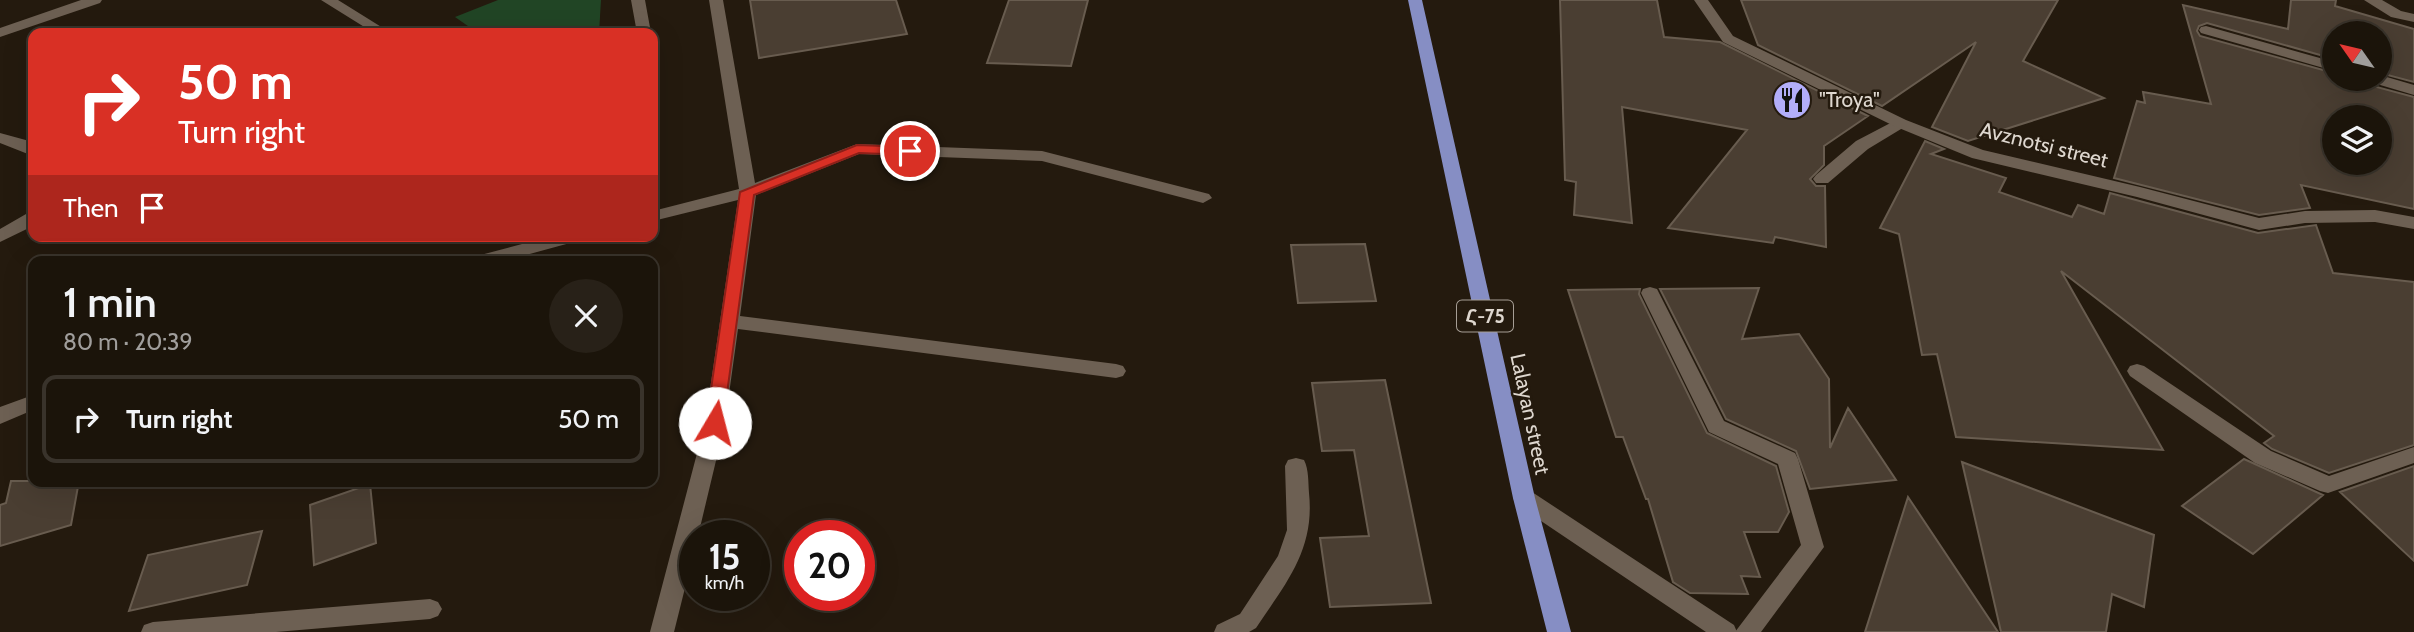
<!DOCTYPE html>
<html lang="en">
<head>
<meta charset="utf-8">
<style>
	body { margin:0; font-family:Cabin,"Noto Sans Armenian",sans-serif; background:#282118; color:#f1f3f6; height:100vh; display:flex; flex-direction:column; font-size:26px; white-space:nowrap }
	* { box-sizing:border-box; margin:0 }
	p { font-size:23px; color:#a09e9c }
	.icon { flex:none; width:38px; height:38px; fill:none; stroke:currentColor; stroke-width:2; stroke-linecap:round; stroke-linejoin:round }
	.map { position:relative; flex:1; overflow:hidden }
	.details { position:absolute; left:28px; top:256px; width:630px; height:231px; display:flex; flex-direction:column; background:#1b140a; border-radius:14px; box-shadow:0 7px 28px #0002,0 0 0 2px #39332b }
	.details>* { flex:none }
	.guide { position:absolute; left:28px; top:28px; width:630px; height:214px; border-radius:14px; box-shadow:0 7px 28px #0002,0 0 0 2px #39332b; background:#d93025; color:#fff; overflow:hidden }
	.needle { width:46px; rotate:304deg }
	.controls { position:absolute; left:2322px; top:21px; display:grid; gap:14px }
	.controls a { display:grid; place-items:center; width:70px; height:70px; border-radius:50%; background:#1b140a; box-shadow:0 7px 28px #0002,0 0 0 2px #39332b; font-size:35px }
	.speed { position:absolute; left:679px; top:520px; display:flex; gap:14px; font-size:35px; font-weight:700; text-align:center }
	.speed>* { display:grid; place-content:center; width:91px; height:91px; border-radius:50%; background:#1b140a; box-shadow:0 7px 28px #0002,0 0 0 2px #39332b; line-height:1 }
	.speed small { font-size:18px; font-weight:400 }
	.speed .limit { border:10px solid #d22; background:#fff; color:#111 }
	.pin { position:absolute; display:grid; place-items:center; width:60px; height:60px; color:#fff; margin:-30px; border:4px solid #fff; border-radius:50%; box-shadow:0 2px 7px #0007 }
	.me { position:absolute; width:77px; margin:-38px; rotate:8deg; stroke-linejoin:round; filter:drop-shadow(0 0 5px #0008) }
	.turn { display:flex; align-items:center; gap:24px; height:147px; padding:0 35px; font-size:32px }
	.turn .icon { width:91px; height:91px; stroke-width:2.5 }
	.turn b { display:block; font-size:49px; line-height:60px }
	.then { display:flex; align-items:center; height:66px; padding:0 35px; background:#0003; gap:14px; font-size:26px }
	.round { display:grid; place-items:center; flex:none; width:74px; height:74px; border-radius:37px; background:#282118 }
	.summary { display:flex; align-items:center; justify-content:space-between; height:119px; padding:0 35px }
	h1 { font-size:42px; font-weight:600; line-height:52px }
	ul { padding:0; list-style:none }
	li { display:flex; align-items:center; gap:21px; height:88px; margin:0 14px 10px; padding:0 21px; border:4px solid #39332b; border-radius:14px }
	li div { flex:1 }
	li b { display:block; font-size:26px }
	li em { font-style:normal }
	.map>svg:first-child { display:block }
	.green { fill:#214525 }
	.building { fill:#4a3e32; stroke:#685c4f; stroke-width:2; fill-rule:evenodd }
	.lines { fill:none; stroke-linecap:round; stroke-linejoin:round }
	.service { fill:#6d6053; fill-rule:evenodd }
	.minor { fill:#6d6053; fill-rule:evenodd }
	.trunk { fill:#868ec4; fill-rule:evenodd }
	.route { fill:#d93025; stroke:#8d1f18; stroke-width:2 }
	.labels { text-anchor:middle; stroke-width:5; stroke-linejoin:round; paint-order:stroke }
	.shield { fill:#241a0e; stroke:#a69e95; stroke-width:2 }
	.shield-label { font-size:19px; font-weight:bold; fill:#ded7cf }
	.poi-label { font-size:21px; fill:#ded7cf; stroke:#241a0e; text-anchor:start }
	.street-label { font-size:21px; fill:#ded7cf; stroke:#241a0e }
</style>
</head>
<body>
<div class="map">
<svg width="2414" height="632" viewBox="0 0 2414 632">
	<rect width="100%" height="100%" fill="#241a0e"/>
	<path class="green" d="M498 0H601L599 33H478L455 17Z"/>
	<path class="building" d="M750 0H896L907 34 759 58Z
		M1009 0H1088L1071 66 987 63Z
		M1560 0H1657L1664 37 1720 42 1868 116 1824 146V165L1810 179 1816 186H1825L1826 247 1775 237 1773 243 1668 228 1747 130 1622 107 1632 223 1574 215 1576 182 1565 180Z
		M1741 0H2058L2023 61 2104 98 1968 141 1932 127 1976 42 1882 106 1758 45Z
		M2291 0H2336L2335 6 2414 29V82L2380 73V33H2334V59L2207 23 2199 26 2197 31 2200 36 2334 73V79H2365L2369 85 2414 97V209L2301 185 2310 208 2259 215 2114 178 2137 101 2145 103 2143 92 2211 104 2183 5 2288 29ZM2334 117H2380V163H2334Z
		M1925 141 1944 149 1931 154 2006 178 1999 192 2072 217 2078 205 2104 214 2110 193 2258 233 2316 225 2333 273 2414 282V445L2329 473 2272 449 2264 443 2274 436 2061 271 2163 450 1956 437 1937 354 1922 355 1899 234 1880 228Z
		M1365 244 1376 301 1298 303 1291 245Z
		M1759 288 1742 339 1799 334 1829 379 1830 448 1848 408 1896 480 1810 489 1796 451 1726 419 1660 289Z
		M1640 289 1639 294 1707 433 1776 466 1789 512 1778 532H1744L1760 577 1741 576 1748 594 1690 593 1673 582 1648 499H1646L1623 437H1616L1568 290Z
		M1385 380 1431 603 1330 607 1320 538 1369 536 1354 450 1322 451 1312 383Z
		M2244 459 2323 495 2253 554 2182 506Z
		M1962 462 2154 535 2144 607 2112 594 2106 632H2001Z
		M2414 466V561L2340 492Z
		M11 481H79L71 525 0 546V505L6 503Z
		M370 484 376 543 314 565 310 505Z
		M1908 497 1998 632H1865Z
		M262 531 247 585 129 611 148 555Z"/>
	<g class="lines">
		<path class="service" d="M321 0H338L391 33H374Z
			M631 0H645L651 33H637Z
			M709 0H723L755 183 857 144 1042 151 1209 194 1212 198 1203 203 1042 161 859 154 756 195 740 316 1116 364 1123 366 1126 371 1123 376 1116 378 738 329 725 423 698 536H695V548L674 632H650L705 423 738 200 653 221V211L739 189Z
			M2364 0H2382L2401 11 2414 14V22L2391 17Z
			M2206 26 2334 62V71L2201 33 2199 30 2201 27Z
			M2380 75 2414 85V95L2370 82 2368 79H2380Z
			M1900 118 1908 123 1906 126 1868 149 1828 183H1816L1813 179 1816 175 1856 141Z
			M552 236H584L581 240 504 261H471L473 257Z
			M1650 287 1657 289 1659 293 1724 421 1795 453 1798 459 1824 547 1761 632H1735L1801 545 1778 464 1709 432 1641 293 1643 289Z
			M2137 364 2144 366 2271 451 2329 476 2414 447V463L2328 493 2320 491 2255 463 2130 376 2127 371 2130 366Z
			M33 395V410L0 424V407Z
			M1296 458 1304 460C1309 470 1308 482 1309 493 1315 550 1286 583 1256 628L1249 632H1214L1217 625 1240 614 1278 556 1287 530 1285 466 1288 460Z
			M430 599 438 602 442 609 438 616 430 619 276 632H141L144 625 153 622Z"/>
		<path class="minor" d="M81 0H102L100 3 0 37V28Z
			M1694 0H1708L1733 36 1906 120 1983 150 2140 187 2259 218 2305 211 2375 210 2414 217V229L2375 222 2305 223 2259 230 2137 197 1972 158 1894 126 1723 42Z
			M0 133 33 142V156L0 143Z
			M33 210V226L0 242V229Z
			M1524 489 1532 492 1734 625 1737 632H1706L1516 504 1513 498 1516 492Z"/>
		<path class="trunk" d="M1408 0H1422L1535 498 1571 632H1547L1513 498Z"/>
	</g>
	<path class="route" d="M857 145 910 147 917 151 910 155 859 153 754 195 723 423 721 428H709L706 423 740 192Z"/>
	<defs>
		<symbol id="restaurant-disc" viewBox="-11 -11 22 22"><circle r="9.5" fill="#b2adf9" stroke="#241a0e"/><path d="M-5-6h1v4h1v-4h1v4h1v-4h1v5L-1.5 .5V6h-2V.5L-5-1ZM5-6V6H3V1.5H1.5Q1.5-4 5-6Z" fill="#111"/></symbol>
	</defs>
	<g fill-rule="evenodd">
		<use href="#restaurant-disc" x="1770" y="78" width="44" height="44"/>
	</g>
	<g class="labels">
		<rect class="shield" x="1457" y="300.5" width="56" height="31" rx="5"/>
		<g class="shield-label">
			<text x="1485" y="323">Հ-75</text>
		</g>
		<g class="poi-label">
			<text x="1819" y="107">"Troya"</text>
		</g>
		<g class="street-label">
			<text transform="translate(2044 145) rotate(14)" y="7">Avznotsi street</text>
			<text transform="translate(1530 414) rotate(78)" y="7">Lalayan street</text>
		</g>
	</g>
</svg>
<div class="controls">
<a><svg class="needle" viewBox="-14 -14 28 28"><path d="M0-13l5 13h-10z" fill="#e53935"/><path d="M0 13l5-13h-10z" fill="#a09e9c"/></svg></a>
<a><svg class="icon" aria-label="layers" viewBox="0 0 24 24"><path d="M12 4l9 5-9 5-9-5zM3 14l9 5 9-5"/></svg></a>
</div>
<div class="speed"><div>15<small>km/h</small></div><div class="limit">20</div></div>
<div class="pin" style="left:910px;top:151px;background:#d93025"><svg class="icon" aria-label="arrive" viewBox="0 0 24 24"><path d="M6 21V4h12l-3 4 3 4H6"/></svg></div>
<svg class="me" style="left:715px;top:423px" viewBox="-20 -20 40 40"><circle r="19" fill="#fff"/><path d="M0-13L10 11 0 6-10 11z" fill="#d93025"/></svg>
<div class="guide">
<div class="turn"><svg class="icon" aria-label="right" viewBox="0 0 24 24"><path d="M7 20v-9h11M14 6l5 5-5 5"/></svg><div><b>50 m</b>Turn right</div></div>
<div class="then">Then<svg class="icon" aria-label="arrive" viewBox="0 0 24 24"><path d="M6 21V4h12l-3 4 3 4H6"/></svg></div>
</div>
<section class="details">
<div class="summary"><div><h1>1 min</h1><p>80 m · 20:39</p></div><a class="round"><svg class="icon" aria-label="close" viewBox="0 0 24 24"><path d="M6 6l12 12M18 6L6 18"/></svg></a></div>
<ul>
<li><svg class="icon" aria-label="right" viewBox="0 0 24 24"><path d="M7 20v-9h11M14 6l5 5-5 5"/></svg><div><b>Turn right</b></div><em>50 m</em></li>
</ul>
</section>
</div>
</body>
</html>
